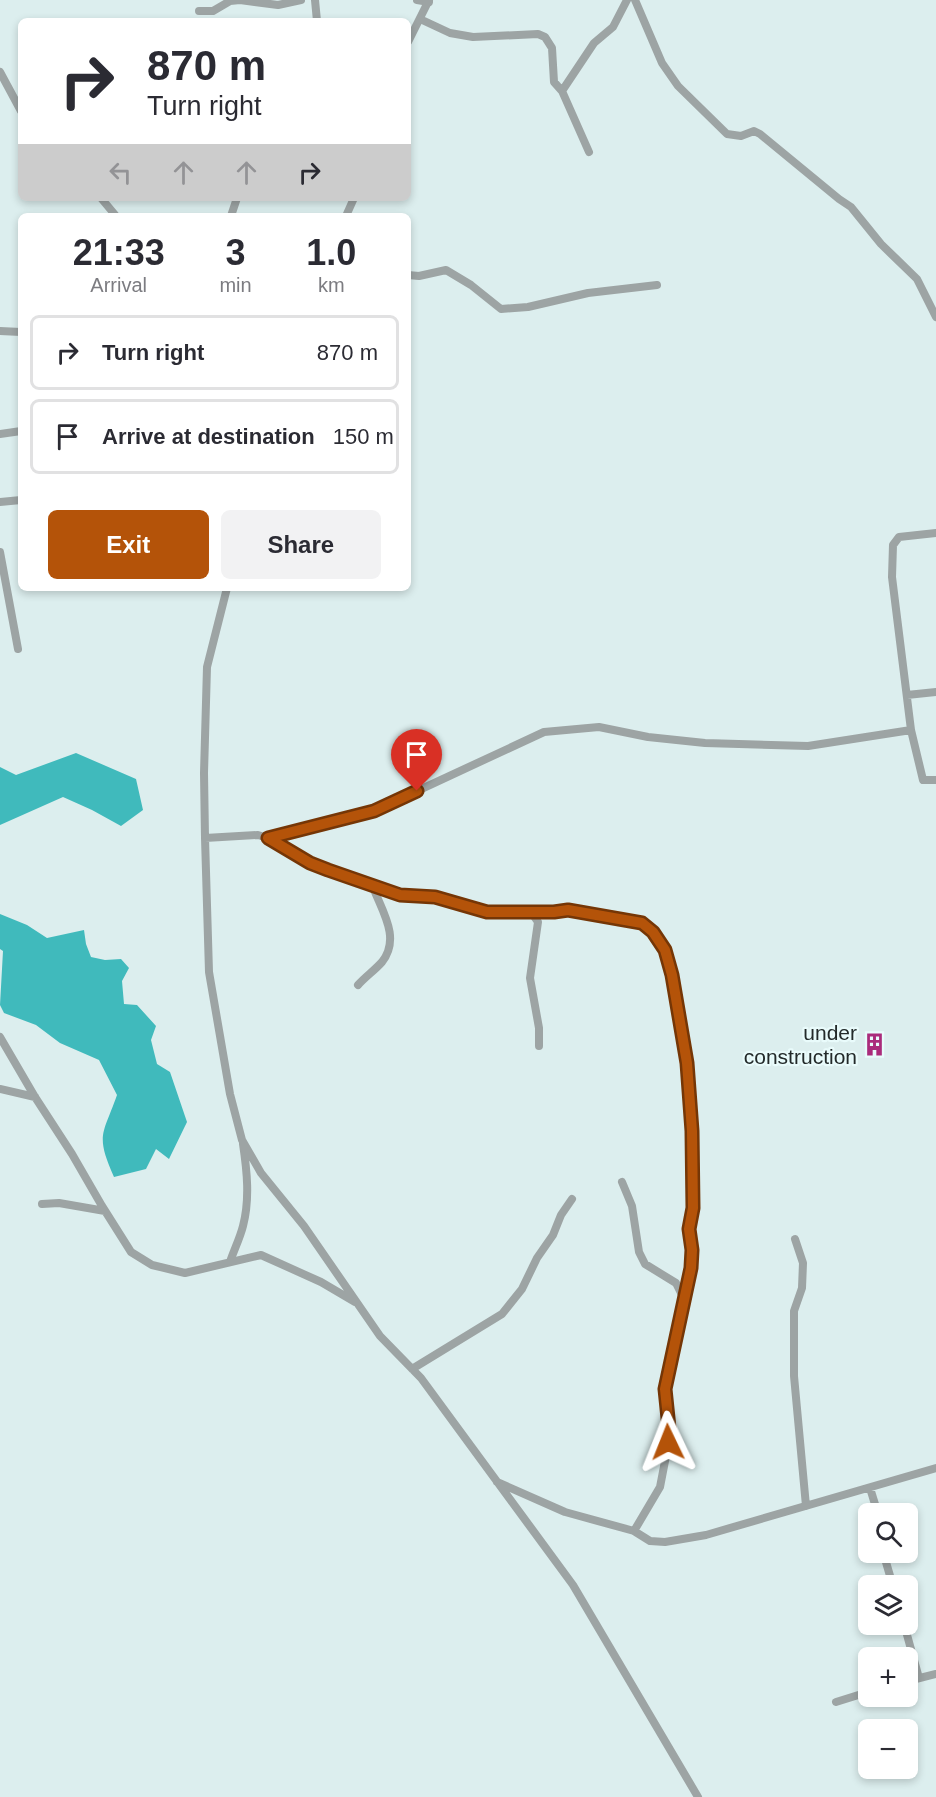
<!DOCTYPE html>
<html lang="en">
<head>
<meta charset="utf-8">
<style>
	body { margin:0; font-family:Helvetica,sans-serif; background:#f2f2f3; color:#2b2b33; height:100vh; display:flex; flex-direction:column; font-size:22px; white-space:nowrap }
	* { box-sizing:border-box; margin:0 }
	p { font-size:20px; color:#7c7c81 }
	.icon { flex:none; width:33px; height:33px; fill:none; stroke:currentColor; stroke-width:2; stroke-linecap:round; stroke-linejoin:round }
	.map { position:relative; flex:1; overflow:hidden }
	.sheet { position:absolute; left:18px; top:213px; width:393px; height:378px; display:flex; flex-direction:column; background:#fff; border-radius:9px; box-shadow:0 3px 9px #0003 }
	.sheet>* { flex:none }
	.banner { position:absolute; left:18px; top:18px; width:393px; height:183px; border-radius:9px; box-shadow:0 3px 9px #0003; background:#fff; color:#2b2b33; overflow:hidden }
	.controls { position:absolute; left:858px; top:1503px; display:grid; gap:12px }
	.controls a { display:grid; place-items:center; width:60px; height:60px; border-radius:9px; background:#fff; box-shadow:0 3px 9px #0003; font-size:30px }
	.pin { position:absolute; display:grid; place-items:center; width:51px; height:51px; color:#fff; margin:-62px -26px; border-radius:50% 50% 50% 0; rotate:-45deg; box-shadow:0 0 6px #0007 }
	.pin .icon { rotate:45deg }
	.me { position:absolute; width:66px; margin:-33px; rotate:358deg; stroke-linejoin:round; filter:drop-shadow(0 0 4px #0008) }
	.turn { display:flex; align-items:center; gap:21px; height:126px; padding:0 30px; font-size:27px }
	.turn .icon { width:78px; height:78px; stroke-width:2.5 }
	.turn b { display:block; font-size:42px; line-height:51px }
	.lanes { display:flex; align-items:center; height:57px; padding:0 30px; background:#0003; justify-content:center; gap:30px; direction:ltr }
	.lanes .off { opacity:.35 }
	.eta { display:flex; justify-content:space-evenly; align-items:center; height:102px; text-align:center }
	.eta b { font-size:36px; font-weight:700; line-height:42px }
	.primary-button { display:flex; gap:12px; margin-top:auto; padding:12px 30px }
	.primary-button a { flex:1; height:69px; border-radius:9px; background:#b45309; color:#fff; font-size:24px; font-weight:700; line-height:69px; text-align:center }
	.primary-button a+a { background:#f2f2f3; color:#2b2b33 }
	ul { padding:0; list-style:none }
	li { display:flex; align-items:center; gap:18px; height:75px; margin:0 12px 9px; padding:0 18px; border:3px solid #e1e1e2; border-radius:9px }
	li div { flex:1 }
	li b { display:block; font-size:22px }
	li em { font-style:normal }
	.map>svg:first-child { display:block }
	.water { fill:#40babc }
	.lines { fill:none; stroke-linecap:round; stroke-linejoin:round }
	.street { stroke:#9da4a4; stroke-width:8 }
	.route-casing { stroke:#753606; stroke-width:15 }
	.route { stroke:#b45309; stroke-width:10 }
	.labels { text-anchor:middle; stroke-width:4.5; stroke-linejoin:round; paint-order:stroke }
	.poi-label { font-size:21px; fill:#232a2a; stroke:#e9fbfb; text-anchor:end }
</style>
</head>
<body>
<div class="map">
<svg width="936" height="1797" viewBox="0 0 936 1797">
	<rect width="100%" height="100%" fill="#dceeee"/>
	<path class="water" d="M76 753 136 779 143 810 121 826 92 810 63 797 0 825V767L16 775Z
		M0 914 27 925 47 938 84 930 86 944 91 957 105 960 121 959 129 968 122 981 124 1004 137 1005 156 1026 151 1040 157 1064 170 1072 187 1122 169 1159 156 1149 146 1169 114 1177C95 1134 103 1135 117 1095L99 1060 60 1043 36 1025 4 1013 0 1005 3 951 0 949Z"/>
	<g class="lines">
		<path class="street" d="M315 0 317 21
			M417 0 429 2
			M635 0 662 63 678 86 727 134 741 136 754 131 760 134 839 199 851 207 881 244 917 279 936 317
			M199 11H213L230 1 240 0 278 5 301 0
			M420 19 450 33 473 37 538 34 545 37 552 48 554 82 562 91 589 152
			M408 42 429 0
			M0 72 21 111
			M562 91 594 43 613 27 627 0
			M101 198 116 216
			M231 216 237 198
			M346 216 354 198
			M408 275 419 276 446 270 471 285 501 309 528 307 588 293 657 285
			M0 331 21 332
			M0 434 21 431
			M0 502 21 500
			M0 552 18 649
			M227 588 207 667 204 773 205 838 209 972 230 1094 242 1140 261 1173 304 1226 380 1336 421 1378 573 1585 698 1797
			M907 695 936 692
			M911 730 892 577 893 545 899 537 936 533
			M205 838 258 835 268 838 310 863 345 878 400 895 435 897 487 912H554L568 910 642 923 653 932 665 950 672 974 687 1063 692 1131 693 1208 689 1229 692 1250 691 1268 665 1389 669 1428 666 1456 660 1487 634 1531
			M268 838 374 811 544 732 599 727 648 737 705 743 808 746 911 730 923 780H936
			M531 912 538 922 530 978 539 1028V1046
			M358 985C365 977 375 970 382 962 401 938 382 911 373 887
			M0 1037 35 1097 72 1154 102 1206 131 1252 152 1265 185 1273 261 1255 321 1282 355 1302
			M0 1089 35 1097
			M622 1182 632 1206 639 1252 645 1264 676 1283 685 1301
			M42 1204 59 1203 105 1211
			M795 1239 803 1263 802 1288 794 1311V1376L806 1506
			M230 1262C234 1250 240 1238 243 1226 250 1199 247 1171 243 1144
			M412 1369 502 1314 522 1289 537 1258 553 1235 561 1215 572 1199
			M497 1482 565 1512 634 1531 650 1541 665 1542 706 1535 936 1468
			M870 1488 878 1514
			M883 1552 893 1586
			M904 1624 919 1678
			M908 1681 936 1674
			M836 1702 868 1692"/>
	</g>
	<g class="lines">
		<defs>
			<path id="route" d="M417 791 374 811 268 838 310 863 328 870 400 895 435 897 487 912H554L568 910 642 923 653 932 665 950 672 975 687 1063 692 1131 693 1208 689 1229 692 1250 691 1268 665 1389 669 1428 668 1442"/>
		</defs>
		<use href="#route" class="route-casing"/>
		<use href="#route" class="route"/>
	</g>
	<defs>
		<symbol id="building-bare" viewBox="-9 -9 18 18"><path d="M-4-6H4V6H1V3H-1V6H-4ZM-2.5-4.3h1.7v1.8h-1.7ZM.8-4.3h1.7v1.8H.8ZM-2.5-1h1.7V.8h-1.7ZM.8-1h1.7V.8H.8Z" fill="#aa2b7b" stroke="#e9fbfb" stroke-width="2.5" paint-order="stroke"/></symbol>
	</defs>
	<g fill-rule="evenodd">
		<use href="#building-bare" x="858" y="1028" width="33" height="33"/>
	</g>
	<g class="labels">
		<g class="poi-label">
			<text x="857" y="1040">under<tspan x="857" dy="24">construction</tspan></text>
		</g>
	</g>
</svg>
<div class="controls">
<a><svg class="icon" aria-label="search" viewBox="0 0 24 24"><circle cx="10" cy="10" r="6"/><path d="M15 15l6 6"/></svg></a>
<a><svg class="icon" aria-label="layers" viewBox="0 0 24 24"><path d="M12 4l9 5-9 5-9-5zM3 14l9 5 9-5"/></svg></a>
<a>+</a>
<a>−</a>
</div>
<div class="pin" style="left:417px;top:791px;background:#d93025"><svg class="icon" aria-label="arrive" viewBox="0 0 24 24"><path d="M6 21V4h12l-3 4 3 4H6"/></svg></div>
<svg class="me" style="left:668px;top:1442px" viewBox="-20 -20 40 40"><path d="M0-17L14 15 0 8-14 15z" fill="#b45309" stroke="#fff" stroke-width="4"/></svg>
<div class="banner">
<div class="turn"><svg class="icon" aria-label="right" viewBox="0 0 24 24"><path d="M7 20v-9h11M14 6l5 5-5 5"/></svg><div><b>870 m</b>Turn right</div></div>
<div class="lanes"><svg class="icon off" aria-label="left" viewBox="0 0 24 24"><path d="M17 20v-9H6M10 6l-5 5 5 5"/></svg><svg class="icon off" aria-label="ahead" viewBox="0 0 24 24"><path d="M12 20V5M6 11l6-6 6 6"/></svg><svg class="icon off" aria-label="ahead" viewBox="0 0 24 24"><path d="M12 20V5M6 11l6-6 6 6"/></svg><svg class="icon" aria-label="right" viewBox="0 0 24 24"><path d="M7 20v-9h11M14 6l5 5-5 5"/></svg></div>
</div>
<section class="sheet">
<div class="eta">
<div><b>21:33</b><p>Arrival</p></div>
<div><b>3</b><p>min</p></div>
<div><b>1.0</b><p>km</p></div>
</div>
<ul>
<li><svg class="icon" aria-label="right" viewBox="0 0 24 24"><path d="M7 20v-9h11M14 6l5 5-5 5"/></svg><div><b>Turn right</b></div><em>870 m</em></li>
<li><svg class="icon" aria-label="arrive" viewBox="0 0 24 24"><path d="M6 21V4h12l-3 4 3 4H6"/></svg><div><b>Arrive at destination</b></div><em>150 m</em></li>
</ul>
<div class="primary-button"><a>Exit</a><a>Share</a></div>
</section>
</div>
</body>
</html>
